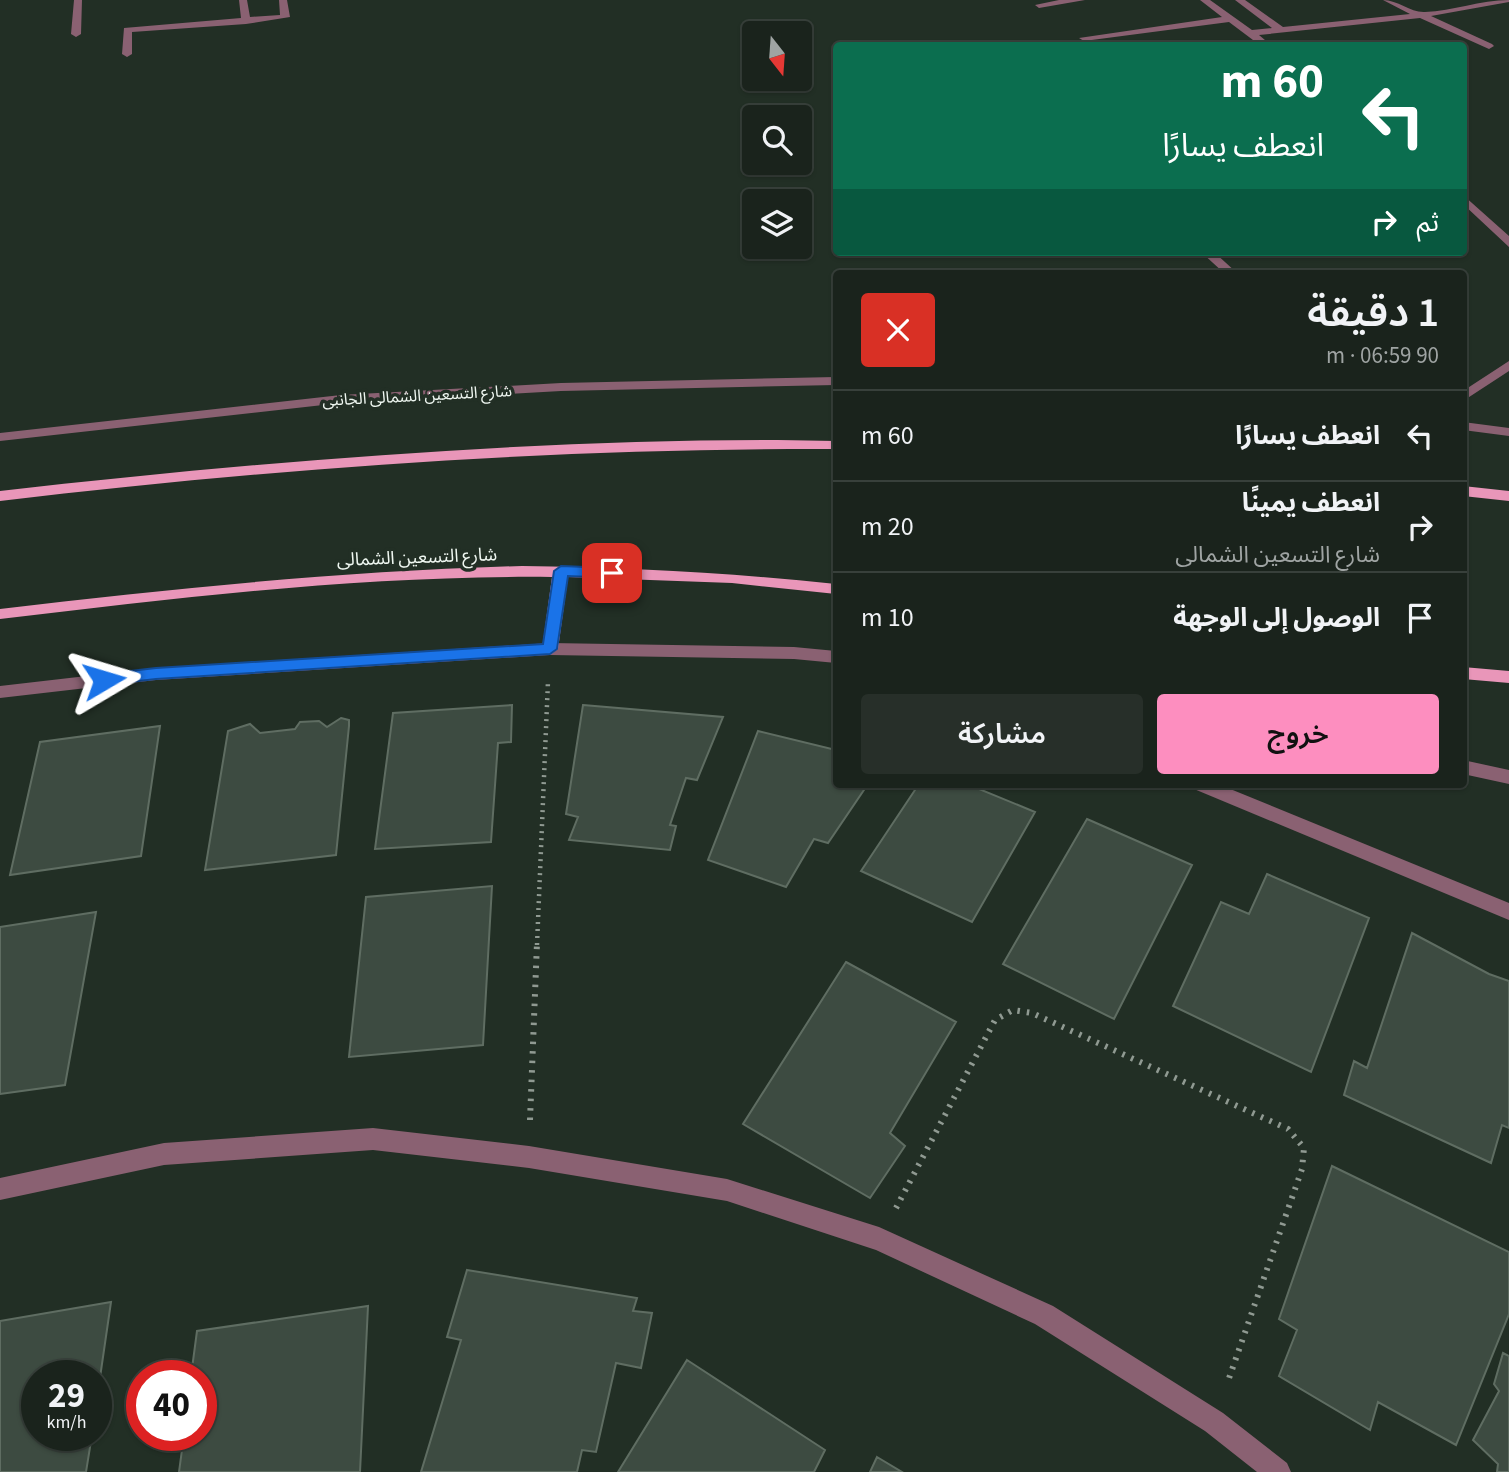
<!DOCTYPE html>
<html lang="ar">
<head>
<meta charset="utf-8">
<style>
	body { margin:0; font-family:"Source Sans 3","Noto Sans Arabic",sans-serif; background:#272f29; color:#f1f3f6; direction:rtl; height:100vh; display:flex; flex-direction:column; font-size:26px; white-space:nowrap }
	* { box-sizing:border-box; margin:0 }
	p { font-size:23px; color:#9fa4a3 }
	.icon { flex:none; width:38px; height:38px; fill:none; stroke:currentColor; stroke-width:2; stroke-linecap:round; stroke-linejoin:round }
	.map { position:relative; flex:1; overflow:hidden; direction:ltr }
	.sheet { position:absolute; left:833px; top:270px; width:634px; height:518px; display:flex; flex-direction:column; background:#1a231c; border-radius:7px; box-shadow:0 2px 5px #0004,0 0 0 2px #38403b; direction:rtl }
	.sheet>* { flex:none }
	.hud { position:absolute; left:833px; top:42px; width:634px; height:214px; border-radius:7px; box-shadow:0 2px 5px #0004,0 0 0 2px #38403b; direction:rtl; background:#0b6e4f; color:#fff; overflow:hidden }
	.needle { width:46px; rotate:163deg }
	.controls { position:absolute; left:742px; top:21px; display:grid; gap:14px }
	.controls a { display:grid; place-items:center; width:70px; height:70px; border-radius:7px; background:#1a231c; box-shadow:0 2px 5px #0004,0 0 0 2px #38403b; font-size:35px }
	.speed { position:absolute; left:21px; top:1360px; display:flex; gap:14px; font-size:35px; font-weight:700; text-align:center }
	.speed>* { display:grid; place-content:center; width:91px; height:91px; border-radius:50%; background:#1a231c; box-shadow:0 2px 5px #0004,0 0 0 2px #38403b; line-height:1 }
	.speed small { font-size:18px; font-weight:400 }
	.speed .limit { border:10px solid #d22; background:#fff; color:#111 }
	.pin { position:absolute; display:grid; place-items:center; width:60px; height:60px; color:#fff; margin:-30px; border-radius:14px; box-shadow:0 4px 10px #0006 }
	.me { position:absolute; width:77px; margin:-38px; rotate:83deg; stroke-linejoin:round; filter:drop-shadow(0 0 5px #0008) }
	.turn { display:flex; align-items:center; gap:24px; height:147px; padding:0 28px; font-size:32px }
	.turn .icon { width:91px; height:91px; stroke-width:2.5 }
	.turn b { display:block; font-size:49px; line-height:60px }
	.then { display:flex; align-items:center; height:66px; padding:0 28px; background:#0003; gap:14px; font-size:26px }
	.round { display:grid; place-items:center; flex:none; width:74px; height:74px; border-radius:7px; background:#272f29 }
	.head { display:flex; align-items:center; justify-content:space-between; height:119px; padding:0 28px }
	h1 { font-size:42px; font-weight:600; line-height:52px }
	.primary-button { display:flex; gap:14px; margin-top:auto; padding:14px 28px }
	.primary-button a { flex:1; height:80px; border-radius:7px; background:#fd8ebf; color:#111; font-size:28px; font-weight:600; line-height:80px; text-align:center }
	.primary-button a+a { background:#272f29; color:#f1f3f6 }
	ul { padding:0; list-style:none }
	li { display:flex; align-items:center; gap:21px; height:91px; padding:0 28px; border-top:2px solid #38403b }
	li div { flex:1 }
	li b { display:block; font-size:26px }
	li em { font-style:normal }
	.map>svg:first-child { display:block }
	.building { fill:#3d4b41; stroke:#5f6d62; stroke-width:2 }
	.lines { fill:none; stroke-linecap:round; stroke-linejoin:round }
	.path-far1 { stroke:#909a92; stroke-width:4.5; stroke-dasharray:2 5; stroke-linecap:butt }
	.path { stroke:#909a92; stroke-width:6; stroke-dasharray:2.5 7; stroke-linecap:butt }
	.minor { fill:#8a6172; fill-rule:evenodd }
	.major { fill:#e996b9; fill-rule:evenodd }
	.route { fill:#1a73e8; stroke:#114b97; stroke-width:2 }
	.labels { text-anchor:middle; stroke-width:7; stroke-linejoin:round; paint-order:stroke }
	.far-street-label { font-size:16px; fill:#eff7f1; stroke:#222f25 }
	.street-label { font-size:18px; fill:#eff7f1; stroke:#222f25 }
</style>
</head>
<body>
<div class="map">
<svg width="1509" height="1472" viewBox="0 0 1509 1472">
	<rect width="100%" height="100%" fill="#222f25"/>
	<path class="building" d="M512 705 511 742 498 743 491 842 375 849 393 713Z
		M583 705 723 717 697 780 686 778 670 825 676 826 670 850 569 840 578 817 566 814Z
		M341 718 349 720V726L336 855 205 870 228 731 250 724 260 733 295 729 300 722 319 721 327 727Z
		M160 726 141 856 10 875 40 742Z
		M758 731 836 750V784H868L828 843 814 839 786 887 708 860Z
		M919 784H967L1035 812 972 922 861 871Z
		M1087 819 1192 865 1114 1019 1003 964Z
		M1267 874 1369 918 1311 1072 1173 1006 1221 902 1249 914Z
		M492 886 483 1045 349 1057 366 897Z
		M96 912 65 1085 0 1094V927Z
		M1412 933 1489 974 1509 981V1128L1502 1125 1491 1163 1344 1095 1354 1061 1367 1068Z
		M846 962 956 1022 890 1133 905 1146 870 1198 743 1124Z
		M1332 1166 1509 1252V1314L1456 1445 1378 1402 1370 1430 1279 1376 1297 1330 1279 1319Z
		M467 1270 637 1298 633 1311 652 1313 641 1368 616 1363 596 1452 582 1450 577 1472H421L461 1340 447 1337Z
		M111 1302 96 1405V1376H37V1435H92L86 1472H0V1321Z
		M368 1306 360 1472H179L184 1435H201V1376H191L197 1331Z
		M1503 1353 1509 1356V1472H1497L1498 1464 1473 1440 1499 1391 1494 1384Z
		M687 1360 825 1450 814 1472H618Z
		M877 1457 902 1472H870Z"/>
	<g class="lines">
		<path class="path-far1" d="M537 945 548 681"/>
		<path class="path" d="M530 1120 537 943
			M896 1208 995 1020 1013 1010 1032 1013 1288 1129 1304 1148 1302 1169 1227 1384"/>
		<path class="minor" d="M74 0H82L81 34 76 37 71 34Z
			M239 0H247L250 17 280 15 279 0H287L290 17 246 24 132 32V54L127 57 122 54 124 28 241 18Z
			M1059 0H1085L1039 8 1035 5Z
			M1200 0H1210L1252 30 1272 28 1235 0H1245L1283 27 1410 14 1383 0C1398 0 1411 13 1425 12 1453 11 1480 0 1509 0V2L1431 16 1492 44 1494 46 1489 49 1420 18 1259 35 1272 46H1261L1229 22 1084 41 1079 38 1222 17Z
			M1463 195 1509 236V247L1463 204Z
			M1201 252H1214L1237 273H1224Z
			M1509 361V371L1463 401V391Z
			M836 377V385L561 391 341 403 0 441V433L341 395 561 383Z
			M1463 422 1509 428V436L1463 430Z
			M550 643 794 647 836 651V663L794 659 550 655 156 680 0 698V686L156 668Z
			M1463 760 1509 770V784L1463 774Z
			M1191 784H1218L1509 903V920L1194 789Z
			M373 1128 529 1146 727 1179 879 1227 1053 1306 1223 1413 1287 1463 1291 1472H1257L1205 1431 1035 1324 876 1250 727 1201 529 1168 373 1150 164 1165 0 1200V1178L164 1143Z"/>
		<path class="major" d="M778 440 836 441V449C556 448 278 468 0 501V491C258 462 518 440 778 440Z
			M1463 486 1509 491V501L1463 496Z
			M522 566C627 567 731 573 836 584V594L732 583 568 577 558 649 550 655 542 649 552 577C368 575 183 597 0 619V609C174 588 347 571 522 566Z
			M1463 667 1509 671V683L1463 679Z"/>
	</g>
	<path class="route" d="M561 566 612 568 619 573 612 578 568 576 557 649 550 654 156 679 104 685 96 680 104 674 156 668 543 644 554 571Z"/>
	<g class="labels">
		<g class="far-street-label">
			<text transform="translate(417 395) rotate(-3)" y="6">شارع التسعين الشمالى الجانبى</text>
		</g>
		<g class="street-label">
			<text transform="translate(417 557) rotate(-2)" y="6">شارع التسعين الشمالى</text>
		</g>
	</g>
</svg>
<div class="controls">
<a><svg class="needle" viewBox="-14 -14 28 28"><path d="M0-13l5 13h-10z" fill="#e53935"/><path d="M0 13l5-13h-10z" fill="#9fa4a3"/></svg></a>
<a><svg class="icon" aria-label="search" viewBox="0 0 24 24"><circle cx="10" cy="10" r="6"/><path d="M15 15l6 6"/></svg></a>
<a><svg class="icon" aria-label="layers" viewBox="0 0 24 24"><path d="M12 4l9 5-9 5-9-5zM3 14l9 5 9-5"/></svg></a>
</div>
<div class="speed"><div>29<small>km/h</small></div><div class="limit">40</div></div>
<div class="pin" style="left:612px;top:573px;background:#d93025"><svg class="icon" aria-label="arrive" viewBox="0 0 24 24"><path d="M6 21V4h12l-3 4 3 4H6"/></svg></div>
<svg class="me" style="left:104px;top:680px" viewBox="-20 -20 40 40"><path d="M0-17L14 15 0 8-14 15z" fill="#1a73e8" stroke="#fff" stroke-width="4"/></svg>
<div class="hud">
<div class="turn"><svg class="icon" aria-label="left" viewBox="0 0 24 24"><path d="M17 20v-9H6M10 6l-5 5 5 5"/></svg><div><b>60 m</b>انعطف يسارًا</div></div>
<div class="then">ثم<svg class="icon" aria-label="right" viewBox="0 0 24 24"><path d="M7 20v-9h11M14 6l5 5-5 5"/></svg></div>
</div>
<section class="sheet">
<div class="head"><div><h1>1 دقيقة</h1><p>90 m · 06:59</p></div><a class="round" style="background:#d93025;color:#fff"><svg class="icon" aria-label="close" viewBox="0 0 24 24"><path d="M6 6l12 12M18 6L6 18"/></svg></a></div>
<ul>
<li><svg class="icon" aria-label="left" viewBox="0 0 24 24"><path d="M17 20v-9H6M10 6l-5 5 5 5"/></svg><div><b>انعطف يسارًا</b></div><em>60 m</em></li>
<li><svg class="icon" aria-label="right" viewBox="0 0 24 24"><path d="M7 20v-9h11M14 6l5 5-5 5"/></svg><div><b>انعطف يمينًا</b><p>شارع التسعين الشمالى</p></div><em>20 m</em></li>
<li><svg class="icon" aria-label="arrive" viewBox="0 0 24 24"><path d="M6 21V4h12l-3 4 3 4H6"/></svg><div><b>الوصول إلى الوجهة</b></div><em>10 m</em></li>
</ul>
<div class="primary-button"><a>خروج</a><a>مشاركة</a></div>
</section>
</div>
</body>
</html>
